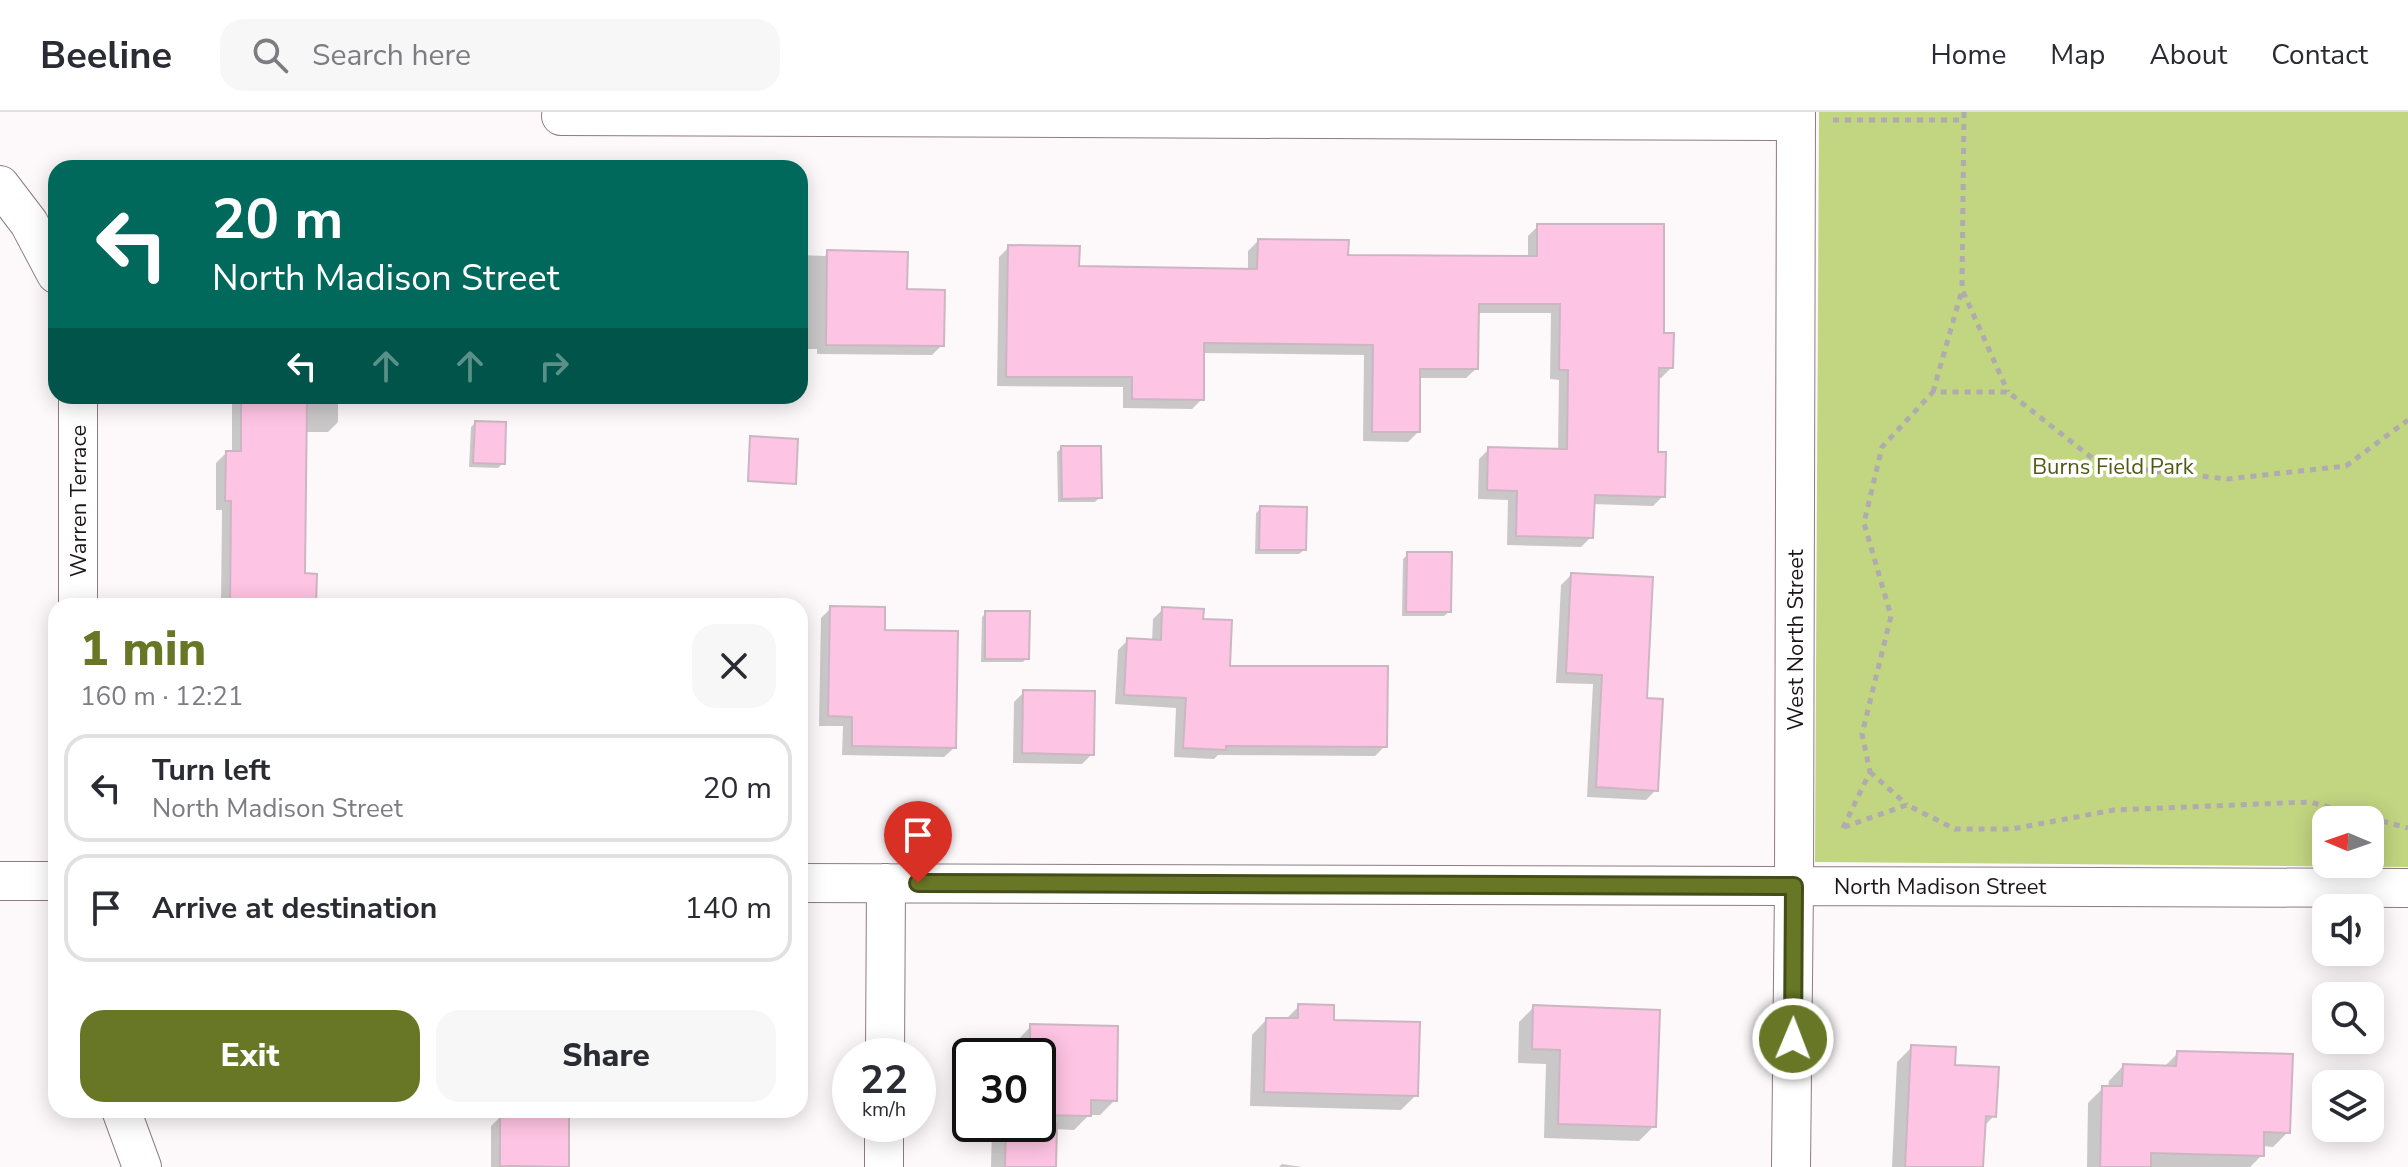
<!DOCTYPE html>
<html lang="en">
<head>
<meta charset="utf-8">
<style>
	body { margin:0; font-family:"Nunito Sans",sans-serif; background:#f7f7f7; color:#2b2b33; height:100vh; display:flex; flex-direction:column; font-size:30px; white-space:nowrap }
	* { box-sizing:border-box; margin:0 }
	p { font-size:26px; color:#7c7c81 }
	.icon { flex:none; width:44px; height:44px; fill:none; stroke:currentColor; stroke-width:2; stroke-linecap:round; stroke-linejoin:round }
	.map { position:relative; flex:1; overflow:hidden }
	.sheet { position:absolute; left:48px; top:486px; width:760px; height:520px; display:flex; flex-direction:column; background:#fff; border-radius:24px; box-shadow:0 4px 20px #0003 }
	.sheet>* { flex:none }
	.guide { position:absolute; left:48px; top:48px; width:760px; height:244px; border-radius:24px; box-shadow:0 4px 20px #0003; background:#00695c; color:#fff; overflow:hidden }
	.needle { width:52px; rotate:272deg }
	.buttons { position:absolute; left:2312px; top:694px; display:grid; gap:16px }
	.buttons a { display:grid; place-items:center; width:72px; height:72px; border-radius:16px; background:#fff; box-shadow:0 4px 20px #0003; font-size:40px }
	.speed { position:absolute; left:832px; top:926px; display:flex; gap:16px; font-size:40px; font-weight:700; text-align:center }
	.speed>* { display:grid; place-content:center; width:104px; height:104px; border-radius:50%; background:#fff; box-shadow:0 4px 20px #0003; line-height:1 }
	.speed small { font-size:20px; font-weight:400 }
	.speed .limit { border:4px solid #111; border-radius:12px; background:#fff; color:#111 }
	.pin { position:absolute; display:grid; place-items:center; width:68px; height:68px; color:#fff; margin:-82px -34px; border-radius:50% 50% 50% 0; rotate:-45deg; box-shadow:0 0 8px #0007 }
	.pin .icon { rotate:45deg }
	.me { position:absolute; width:88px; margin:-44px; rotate:1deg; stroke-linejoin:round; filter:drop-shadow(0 0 6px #0008) }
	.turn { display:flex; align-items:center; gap:28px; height:168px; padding:0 32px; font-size:36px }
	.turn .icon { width:104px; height:104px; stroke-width:2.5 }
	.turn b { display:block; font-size:56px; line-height:68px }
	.lanes { display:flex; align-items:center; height:76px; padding:0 32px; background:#0003; justify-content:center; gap:40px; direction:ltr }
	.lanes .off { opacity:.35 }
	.round { display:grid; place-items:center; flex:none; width:84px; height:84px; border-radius:24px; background:#f7f7f7 }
	.headline { display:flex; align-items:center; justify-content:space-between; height:136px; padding:0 32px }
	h1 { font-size:48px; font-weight:800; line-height:60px; color:#687725 }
	.button { display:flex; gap:16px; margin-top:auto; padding:16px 32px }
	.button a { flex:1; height:92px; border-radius:24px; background:#687725; color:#fff; font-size:32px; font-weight:800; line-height:92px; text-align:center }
	.button a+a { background:#f7f7f7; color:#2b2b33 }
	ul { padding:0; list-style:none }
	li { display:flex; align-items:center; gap:24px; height:108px; margin:0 16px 12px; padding:0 16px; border:4px solid #e1e1e2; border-radius:24px }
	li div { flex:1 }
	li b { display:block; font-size:30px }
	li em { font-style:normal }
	header { display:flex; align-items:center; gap:48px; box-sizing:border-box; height:112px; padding:0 40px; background:#fff; border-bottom:2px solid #e1e1e2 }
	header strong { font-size:38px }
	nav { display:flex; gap:44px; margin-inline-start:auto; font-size:28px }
	.search { width:560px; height:72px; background:#f7f7f7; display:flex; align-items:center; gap:20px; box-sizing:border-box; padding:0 28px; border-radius:24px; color:#7c7c81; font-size:30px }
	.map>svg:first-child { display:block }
	.green { fill:#c2d581; fill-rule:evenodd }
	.shadow { fill:#0003 }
	.building { fill:#fec4e3; stroke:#ccb6c1; stroke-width:2 }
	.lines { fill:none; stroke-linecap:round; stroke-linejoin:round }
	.minor-casing { stroke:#8e7a84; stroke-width:40 }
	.path { stroke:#b0abae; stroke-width:5; stroke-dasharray:6 6; stroke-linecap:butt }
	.minor { stroke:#fff; stroke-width:38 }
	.route-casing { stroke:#444d18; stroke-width:20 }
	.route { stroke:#687725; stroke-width:14 }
	.labels { text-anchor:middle; stroke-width:7; stroke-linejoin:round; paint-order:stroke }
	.park-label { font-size:22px; fill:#4f5b14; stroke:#fff }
	.street-label { font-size:22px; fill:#1d161a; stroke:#fff }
</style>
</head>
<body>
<header>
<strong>Beeline</strong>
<div class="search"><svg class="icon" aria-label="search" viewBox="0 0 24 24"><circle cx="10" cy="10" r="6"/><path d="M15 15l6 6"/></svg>Search here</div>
<nav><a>Home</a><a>Map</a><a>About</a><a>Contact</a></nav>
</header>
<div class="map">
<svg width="2408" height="1055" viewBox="0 0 2408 1055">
	<rect width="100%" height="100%" fill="#fdf9fb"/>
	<path class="green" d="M1819 0H2408V755L1815 750ZM2326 708H2370V752H2326Z"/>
	<path class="shadow" d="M1538 114 1662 223 1671 256 1661 266H1657L1656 342 1663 384 1653 394 1592 392 1591 425 1581 435 1507 433 1508 388 1478 387 1479 347 1489 337 1558 339 1559 268 1550 267 1551 201H1477L1476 257 1466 266H1418V320L1408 330 1363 329 1364 243 1202 241V287L1192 297 1123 296V275L997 274 999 145 1009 135 1077 156 1248 158V139L1258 129 1346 145 1528 146V124Z
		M828 141 905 179 942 233 932 243 817 242V237H800V143L825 144Z
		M232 284H338V310L328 320H305L303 463 314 494H221L222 398H216V351L226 341H232Z
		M475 311 503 351 498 356 469 355 471 315Z
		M1062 336 1100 385 1095 390H1058L1057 340Z
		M1261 396 1304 438 1299 442H1255L1256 401Z
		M1408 442 1449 500 1444 504H1402L1403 447Z
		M1571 463 1645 588 1656 678 1646 688 1587 685 1593 572 1556 571 1561 473Z
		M831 496 883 520 955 635 944 645 842 643 843 614H819L821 506Z
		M1163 497 1201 509 1228 556 1385 634 1375 644 1218 643 1214 647 1174 645 1176 596 1115 592 1118 538 1128 528 1152 530 1153 507Z
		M986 501 1027 546 1023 550H981L982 505Z
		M1024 580 1092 642 1082 652 1013 651 1014 590Z
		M1299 894 1332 910 1416 983 1401 998 1250 994 1252 923 1266 908H1285Z
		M1534 895 1654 1014 1639 1029 1544 1026 1546 952 1518 951 1519 910Z
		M1031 914 1115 988 1100 1003H1089L1074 1018 1055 1017 1054 1055H991L992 1012H1038V944H995L1009 930H1016Z
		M1912 935 1953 955 1994 1004 1983 1015 1981 1055H1892L1897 950Z
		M2178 941 2288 1020 2273 1035 2262 1034V1043L2250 1055H2087L2088 991 2103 976H2108L2109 969 2123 954 2163 956Z
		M528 998H687L679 1006 567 1002 566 1055H491V1014L501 1004H528Z
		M1282 1052 1302 1055H1279Z"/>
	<path class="building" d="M1537 112H1664V221H1674L1673 256H1659L1658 340H1666L1665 385 1595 383 1593 426 1516 424 1517 379 1487 378 1488 335 1567 337 1568 258H1559L1560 192H1479L1478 257H1420V320H1372L1373 233 1204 231V288L1132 287V265H1006L1008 133 1080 134 1079 154 1257 157 1258 127 1349 128 1348 143 1537 144Z
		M827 138 908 140 907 177 945 178 944 234 826 233Z
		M241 284H307L305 461 317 462 316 494H230L231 389H225L226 339H241Z
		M475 309 506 310 505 352 473 351Z
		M750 324 798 327 796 372 748 369Z
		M1061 334H1101L1102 386 1062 387Z
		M1260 394 1307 395 1306 438H1259Z
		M1407 440H1452L1451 500H1406Z
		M1571 461 1653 465 1647 586 1663 587 1658 679 1596 675 1602 563 1566 561Z
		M830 494 885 495V518L958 519 956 636 852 634V605L828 604Z
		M1162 495 1204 497 1203 507 1232 508 1230 554H1388L1387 635 1226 634V638L1183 636 1186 586 1124 583 1127 526 1161 528Z
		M985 499H1030L1029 547H985Z
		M1023 578 1095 579 1094 643 1022 641Z
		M1298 892 1334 893V908L1420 910 1418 984 1264 980 1266 906H1298Z
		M1533 893 1660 898 1656 1015 1558 1012 1560 938 1532 937Z
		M1030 912 1118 914 1117 989 1091 988V1004L1038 1003V944H1030Z
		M1911 933 1956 935 1955 953 1999 955 1996 1005 1986 1004 1983 1055H1905Z
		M2177 939 2293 942 2290 1021 2264 1020V1044L2151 1041V1055H2100L2102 974H2122L2123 952 2176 954Z
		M500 1002H569V1055L500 1054Z
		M1006 1012H1057L1056 1055H1005Z"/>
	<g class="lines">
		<defs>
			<path id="minor" d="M561 4 1796 9
				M0 73 29 111 56 162
				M78 284V494
				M0 769H56
				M800 771 2408 776
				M885 944 886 771
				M121 998 142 1055
				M884 1055V1012
				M1791 1055 1794 774 1796 0"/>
		</defs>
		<use href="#minor" class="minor-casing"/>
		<path class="path" d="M1964 0 1962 177 2008 280
			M1833 8H1964
			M1933 280 1962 178
			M1870 660 1907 693
			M1844 715 1907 693 1955 717H2012L2114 698 2310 690 2408 716
			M1843 716 1870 660 1862 622 1891 504 1864 411 1882 335 1933 280H2008L2101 353 2227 367 2346 354 2408 308"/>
		<use href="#minor" class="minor"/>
	</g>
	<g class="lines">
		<defs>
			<path id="route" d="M918 771 1794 774 1793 927"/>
		</defs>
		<use href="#route" class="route-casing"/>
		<use href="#route" class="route"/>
	</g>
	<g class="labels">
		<g class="park-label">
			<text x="2113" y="362">Burns Field Park</text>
		</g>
		<g class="street-label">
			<text transform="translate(78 389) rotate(-90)" y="8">Warren Terrace</text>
			<text transform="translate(1795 528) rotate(-90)" y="8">West North Street</text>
			<text x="1940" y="782">North Madison Street</text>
		</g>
	</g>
</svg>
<div class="buttons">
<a><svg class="needle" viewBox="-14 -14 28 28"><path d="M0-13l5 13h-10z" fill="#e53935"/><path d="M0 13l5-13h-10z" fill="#7c7c81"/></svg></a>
<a><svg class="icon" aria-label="sound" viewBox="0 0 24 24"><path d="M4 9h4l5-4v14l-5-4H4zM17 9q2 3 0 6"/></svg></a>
<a><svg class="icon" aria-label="search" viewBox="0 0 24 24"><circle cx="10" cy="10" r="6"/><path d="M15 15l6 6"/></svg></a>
<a><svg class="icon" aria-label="layers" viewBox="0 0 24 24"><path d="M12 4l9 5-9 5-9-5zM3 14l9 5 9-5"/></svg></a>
</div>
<div class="speed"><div>22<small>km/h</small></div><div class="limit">30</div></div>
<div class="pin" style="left:918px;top:771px;background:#d93025"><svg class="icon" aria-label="arrive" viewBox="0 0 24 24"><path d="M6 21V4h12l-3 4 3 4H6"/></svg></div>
<svg class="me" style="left:1793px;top:927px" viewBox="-20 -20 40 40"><circle r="17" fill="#687725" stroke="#fff" stroke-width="3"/><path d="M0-11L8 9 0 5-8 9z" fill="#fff"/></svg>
<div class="guide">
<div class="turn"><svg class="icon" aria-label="left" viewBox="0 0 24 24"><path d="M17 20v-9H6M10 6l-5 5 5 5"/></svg><div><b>20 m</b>North Madison Street</div></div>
<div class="lanes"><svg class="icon" aria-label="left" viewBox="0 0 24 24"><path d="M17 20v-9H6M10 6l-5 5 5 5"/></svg><svg class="icon off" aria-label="ahead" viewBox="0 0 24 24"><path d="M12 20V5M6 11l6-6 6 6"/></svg><svg class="icon off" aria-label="ahead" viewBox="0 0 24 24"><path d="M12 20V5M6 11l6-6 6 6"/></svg><svg class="icon off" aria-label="right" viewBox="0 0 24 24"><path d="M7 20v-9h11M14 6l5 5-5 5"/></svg></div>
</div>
<section class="sheet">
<div class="headline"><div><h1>1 min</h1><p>160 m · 12:21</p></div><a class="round"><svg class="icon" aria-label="close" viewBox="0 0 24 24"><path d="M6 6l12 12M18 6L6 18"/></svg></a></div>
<ul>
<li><svg class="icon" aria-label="left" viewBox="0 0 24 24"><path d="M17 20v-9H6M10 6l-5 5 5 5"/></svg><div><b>Turn left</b><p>North Madison Street</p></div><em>20 m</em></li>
<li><svg class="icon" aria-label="arrive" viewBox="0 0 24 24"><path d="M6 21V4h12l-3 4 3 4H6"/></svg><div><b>Arrive at destination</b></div><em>140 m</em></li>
</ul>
<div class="button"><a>Exit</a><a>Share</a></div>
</section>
</div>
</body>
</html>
